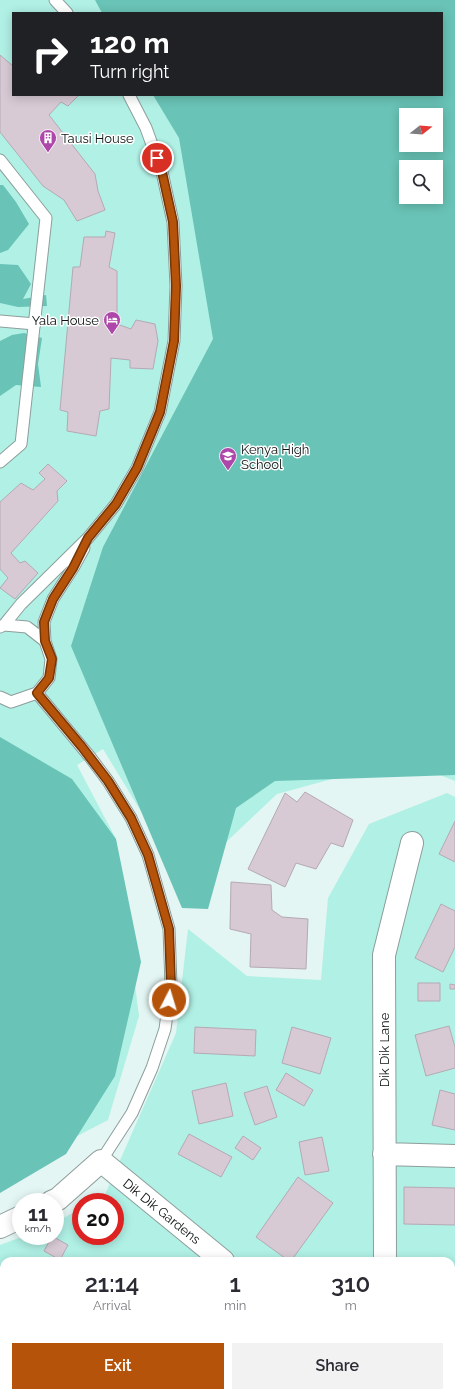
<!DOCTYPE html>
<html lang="en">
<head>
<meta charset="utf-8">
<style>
	body { margin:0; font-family:Raleway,sans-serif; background:#f2f2f3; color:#2b2b33; height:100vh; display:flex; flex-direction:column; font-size:15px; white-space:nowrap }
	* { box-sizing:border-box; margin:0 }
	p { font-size:13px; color:#7c7c81 }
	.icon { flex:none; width:22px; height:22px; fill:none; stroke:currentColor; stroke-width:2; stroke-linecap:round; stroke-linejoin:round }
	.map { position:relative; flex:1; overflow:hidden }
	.drawer { position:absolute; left:0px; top:1257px; width:455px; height:140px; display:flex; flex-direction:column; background:#fff; border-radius:12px 12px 0 0; box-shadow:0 2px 10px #0003 }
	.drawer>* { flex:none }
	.hud { position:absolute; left:12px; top:12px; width:431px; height:84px; border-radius:0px; box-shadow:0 2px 10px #0003; background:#202124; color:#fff; overflow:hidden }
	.needle { width:26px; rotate:73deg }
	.fabs { position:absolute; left:399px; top:108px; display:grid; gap:8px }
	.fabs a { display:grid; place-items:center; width:44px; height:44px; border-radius:0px; background:#fff; box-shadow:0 2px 10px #0003; font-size:20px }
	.speed { position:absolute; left:12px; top:1193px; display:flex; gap:8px; font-size:20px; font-weight:700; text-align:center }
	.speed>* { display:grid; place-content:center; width:52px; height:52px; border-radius:50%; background:#fff; box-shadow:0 2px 10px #0003; line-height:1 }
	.speed small { font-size:10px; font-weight:400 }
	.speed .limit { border:6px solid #d22; background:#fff; color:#111 }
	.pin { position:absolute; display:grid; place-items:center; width:34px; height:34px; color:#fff; margin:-17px; border:2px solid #fff; border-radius:50%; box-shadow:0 1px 4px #0007 }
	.me { position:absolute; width:44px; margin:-22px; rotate:5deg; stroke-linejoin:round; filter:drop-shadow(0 0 3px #0008) }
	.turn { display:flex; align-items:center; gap:14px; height:84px; padding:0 12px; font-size:18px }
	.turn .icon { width:52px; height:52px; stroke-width:2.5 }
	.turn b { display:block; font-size:28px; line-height:34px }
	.eta { display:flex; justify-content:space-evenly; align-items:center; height:68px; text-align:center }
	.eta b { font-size:24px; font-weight:600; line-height:28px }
	.cta { display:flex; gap:8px; margin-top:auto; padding:8px 12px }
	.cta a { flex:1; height:46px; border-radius:0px; background:#b45309; color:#fff; font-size:16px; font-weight:600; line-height:46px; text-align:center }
	.cta a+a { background:#f2f2f3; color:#2b2b33 }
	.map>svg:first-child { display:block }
	.green { fill:#b0f0e5; fill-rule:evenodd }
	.forest { fill:#69c3b6; fill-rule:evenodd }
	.building { fill:#d7cad5; stroke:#b5a9b4 }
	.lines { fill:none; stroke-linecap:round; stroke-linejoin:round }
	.lane-casing { stroke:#8d9e9b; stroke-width:13 }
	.street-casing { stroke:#8d9e9b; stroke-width:24 }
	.lane { stroke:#fff; stroke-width:11 }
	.street { stroke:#fff; stroke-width:22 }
	.route-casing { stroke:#753606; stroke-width:10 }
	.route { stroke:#b45309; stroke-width:7 }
	.labels { text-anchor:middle; stroke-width:3; stroke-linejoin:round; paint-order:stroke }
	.poi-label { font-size:13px; fill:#0c1211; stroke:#fff; text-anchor:start }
	.street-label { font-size:13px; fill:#0c1211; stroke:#fff }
</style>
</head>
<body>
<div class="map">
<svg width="455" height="1397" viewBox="0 0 455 1397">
	<rect width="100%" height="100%" fill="#e3f6f3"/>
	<path class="green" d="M0 0H455V781L368 746 332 779 277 794 184 882 103 749 77 765 116 839 139 1016 108 1120 0 1176ZM13 13H442V95H13ZM406 115H436V145H406ZM406 167H436V197H406Z
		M447 793 455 797V1397H0V1245L24 1236H55V1222L81 1209V1236H115V1202H96L103 1199 176 1033 188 929 247 976 321 980 328 898 369 824ZM4 1261H451V1393H4Z"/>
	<path class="forest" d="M95 0H455V775L275 781 236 808 208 909 182 908 71 646 103 547 213 339 179 138 153 95H442V13H102ZM406 115H436V145H406ZM406 167H436V197H406Z
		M0 185H3L16 202 29 224 8 250 0 253Z
		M0 264 18 265 31 284 23 299 46 295 47 306 18 307 0 303Z
		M24 333 42 338 38 364 41 387 16 385 0 396V341L12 335Z
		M0 737 72 779 116 839 141 962 115 1076 66 1154 0 1193Z"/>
	<path class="building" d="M0 55 13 66V95H79L68 106 61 102 49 115 95 174 98 191 105 210 77 221 64 200 43 186 0 132Z
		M106 231 115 233 109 267 117 271V324L131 329 136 320 155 324 158 341 153 369 130 368V360L111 358 109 409 100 411 96 436 67 431 68 412 60 410 73 267H80L84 237H105Z
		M48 464 67 481 57 491 58 501 11 553 20 563 25 561 38 573 15 599 0 588 8 578 0 569V502L21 483 33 490 45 479 39 473Z
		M305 792 353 820 343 847 331 843 316 869 296 863 285 887 248 869 285 793 297 802Z
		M455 821V862L439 854Z
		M231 882 271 885 272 910 282 917 308 919 306 969 250 967 251 934 230 929Z
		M441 904 455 911V947L443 972 415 958Z
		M418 983H440V1001H418Z
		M450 984 455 985V989H450Z
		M449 1026 455 1047V1068L426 1076 415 1035Z
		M195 1027 256 1030 255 1056 194 1053Z
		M292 1027 331 1038 320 1074 282 1063Z
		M286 1073 313 1090 304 1106 276 1090Z
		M226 1083 233 1116 199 1124 192 1091Z
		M267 1086 277 1117 255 1125 244 1093Z
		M440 1090 455 1094V1130L432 1125Z
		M189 1134 232 1157 221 1177 178 1154Z
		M243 1136 261 1148 253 1160 235 1148Z
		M322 1137 329 1171 305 1175 299 1142Z
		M298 1177 333 1203 291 1261H289L256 1237Z
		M404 1187 455 1188V1225L404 1224Z
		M52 1236 68 1245 60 1260 44 1251Z
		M4 1276V1304L0 1301V1281Z
		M452 1290 455 1295V1371L451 1373V1291Z
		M4 1354V1363L0 1360Z
		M29 1393H74L71 1397H26Z
		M82 1393H93L98 1397H79Z
		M136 1393H159L155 1397H133Z
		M171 1393H230L235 1397H175Z"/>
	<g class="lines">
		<defs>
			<path id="lane" d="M55 0 67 13
				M0 160 46 218 21 444 0 462
				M0 321 35 324
				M0 627 4 625 21 604 88 538 116 504 137 468 160 412 174 341 176 286 173 222 162 172 146 128 129 95
				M45 641 44 622 53 599 73 568 84 548
				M37 693 90 757 108 781 131 818 148 855 169 929 171 985 165 1029 152 1068 132 1113 101 1161
				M0 697 11 702 37 693 49 678 51 659 45 641 27 627 4 625
				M125 1397 128 1393
				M334 1397 336 1393"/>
			<path id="street" d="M384 1154 455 1156
				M51 1202 58 1199 101 1161 223 1261
				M0 1227 21 1217
				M385 1261 384 955 412 843
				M395 1393 399 1397"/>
		</defs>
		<use href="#lane" class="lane-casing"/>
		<use href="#street" class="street-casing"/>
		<use href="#lane" class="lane"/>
		<use href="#street" class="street"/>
	</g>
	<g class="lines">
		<defs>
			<path id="route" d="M157 158 162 172 173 222 176 286 174 341 160 412 137 468 116 504 88 538 73 568 53 599 44 622 45 641 52 659 49 678 37 693 82 747 108 781 131 818 148 855 169 929 171 985 169 1000"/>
		</defs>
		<use href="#route" class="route-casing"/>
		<use href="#route" class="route"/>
	</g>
	<defs>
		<symbol id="building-pin" viewBox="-11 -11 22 30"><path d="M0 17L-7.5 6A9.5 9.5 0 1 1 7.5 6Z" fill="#ae47aa" stroke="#fff"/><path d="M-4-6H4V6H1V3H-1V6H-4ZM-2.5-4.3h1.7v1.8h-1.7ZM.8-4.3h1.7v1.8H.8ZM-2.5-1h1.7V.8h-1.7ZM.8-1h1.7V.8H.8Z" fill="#fff"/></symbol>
		<symbol id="hotel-pin" viewBox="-11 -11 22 30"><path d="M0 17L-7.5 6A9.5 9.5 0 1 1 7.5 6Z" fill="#ae47aa" stroke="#fff"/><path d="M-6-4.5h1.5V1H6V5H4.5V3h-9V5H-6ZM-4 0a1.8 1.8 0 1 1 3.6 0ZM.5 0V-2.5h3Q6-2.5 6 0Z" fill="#fff"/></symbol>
		<symbol id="school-pin" viewBox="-11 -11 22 30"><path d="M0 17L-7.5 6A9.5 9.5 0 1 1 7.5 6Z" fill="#ae47aa" stroke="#fff"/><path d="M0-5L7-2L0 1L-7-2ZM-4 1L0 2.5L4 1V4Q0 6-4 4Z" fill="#fff"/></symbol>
	</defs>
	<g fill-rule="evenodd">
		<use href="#building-pin" x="38" y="128" width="20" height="27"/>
		<use href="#hotel-pin" x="102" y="310" width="20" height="27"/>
		<use href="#school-pin" x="218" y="446" width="20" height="27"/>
	</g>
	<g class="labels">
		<g class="poi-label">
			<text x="61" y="143">Tausi House</text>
			<text x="99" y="325" text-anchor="end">Yala House</text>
			<text x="241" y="454">Kenya High<tspan x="241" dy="15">School</tspan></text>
		</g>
		<g class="street-label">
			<text transform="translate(384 1050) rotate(-90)" y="5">Dik Dik Lane</text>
			<text transform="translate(162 1211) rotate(39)" y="5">Dik Dik Gardens</text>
		</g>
	</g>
</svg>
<div class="fabs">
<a><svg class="needle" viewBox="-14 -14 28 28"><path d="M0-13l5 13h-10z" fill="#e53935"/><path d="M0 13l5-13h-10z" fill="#7c7c81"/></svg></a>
<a><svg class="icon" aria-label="search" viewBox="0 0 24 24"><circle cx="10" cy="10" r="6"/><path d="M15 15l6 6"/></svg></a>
</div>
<div class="speed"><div>11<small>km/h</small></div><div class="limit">20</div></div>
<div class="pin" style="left:157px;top:158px;background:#d93025"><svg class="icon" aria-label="arrive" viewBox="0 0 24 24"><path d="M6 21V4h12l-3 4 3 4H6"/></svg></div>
<svg class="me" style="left:169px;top:1000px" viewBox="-20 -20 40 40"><circle r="17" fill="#b45309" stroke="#fff" stroke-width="3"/><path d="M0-11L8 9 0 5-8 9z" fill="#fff"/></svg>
<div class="hud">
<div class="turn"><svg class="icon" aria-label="right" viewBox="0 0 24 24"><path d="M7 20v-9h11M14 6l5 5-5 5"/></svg><div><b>120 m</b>Turn right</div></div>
</div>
<section class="drawer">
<div class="eta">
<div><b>21:14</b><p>Arrival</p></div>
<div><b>1</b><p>min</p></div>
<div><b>310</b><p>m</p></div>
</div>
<div class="cta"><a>Exit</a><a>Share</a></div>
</section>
</div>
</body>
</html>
